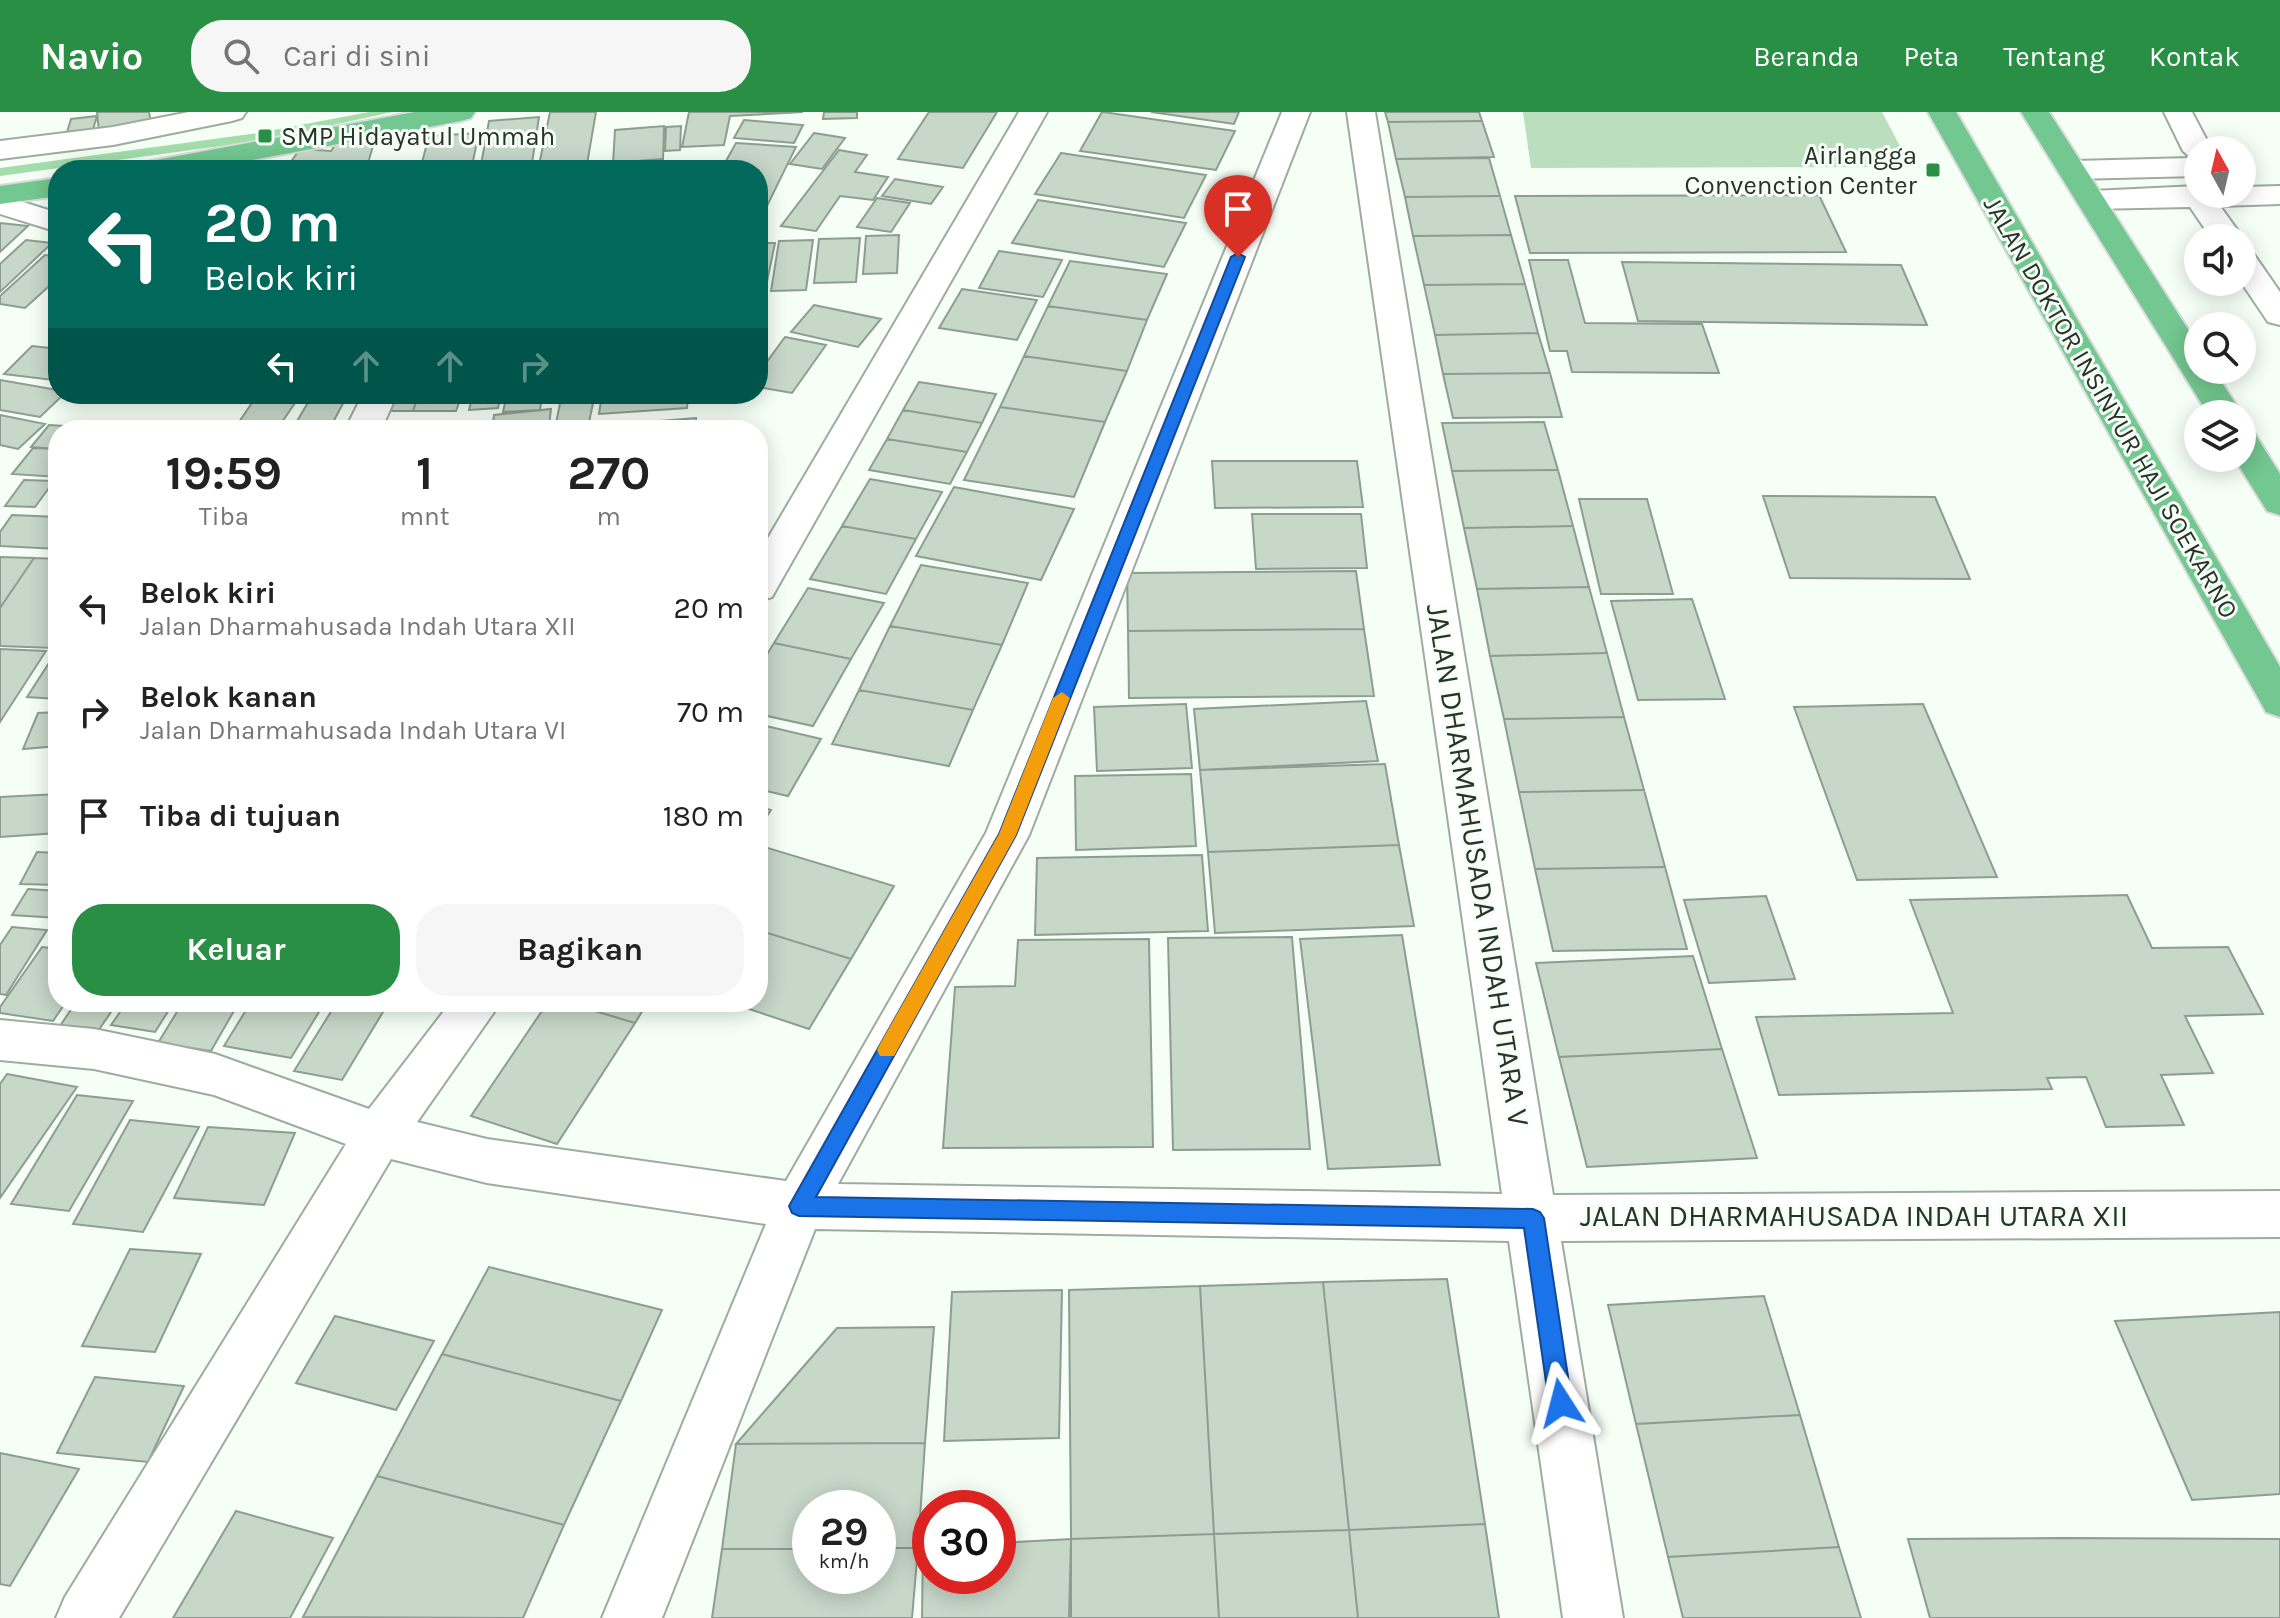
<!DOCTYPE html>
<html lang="id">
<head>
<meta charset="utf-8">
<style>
	body { margin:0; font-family:Karla,sans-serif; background:#f6f6f6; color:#222; height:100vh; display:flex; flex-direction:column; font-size:30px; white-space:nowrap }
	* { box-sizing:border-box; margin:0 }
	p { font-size:26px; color:#767676 }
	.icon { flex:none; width:44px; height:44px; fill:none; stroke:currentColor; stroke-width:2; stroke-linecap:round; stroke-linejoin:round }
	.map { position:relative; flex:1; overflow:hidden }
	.drawer { position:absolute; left:48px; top:308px; width:720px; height:592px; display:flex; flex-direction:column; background:#fff; border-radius:32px; box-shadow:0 4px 20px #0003 }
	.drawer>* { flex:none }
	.top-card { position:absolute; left:48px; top:48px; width:720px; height:244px; border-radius:32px; box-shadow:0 4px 20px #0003; background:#00695c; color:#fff; overflow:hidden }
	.needle { width:52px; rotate:352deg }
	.buttons { position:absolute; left:2184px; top:24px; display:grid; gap:16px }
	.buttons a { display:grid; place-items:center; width:72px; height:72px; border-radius:50%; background:#fff; box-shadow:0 4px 20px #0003; font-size:40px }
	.speed { position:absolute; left:792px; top:1378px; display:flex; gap:16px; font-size:40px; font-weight:700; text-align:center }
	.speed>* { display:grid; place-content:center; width:104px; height:104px; border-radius:50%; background:#fff; box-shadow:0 4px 20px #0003; line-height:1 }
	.speed small { font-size:20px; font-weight:400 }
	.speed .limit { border:12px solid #d22; background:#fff; color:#111 }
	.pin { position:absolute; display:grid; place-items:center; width:68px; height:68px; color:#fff; margin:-82px -34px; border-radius:50% 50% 50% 0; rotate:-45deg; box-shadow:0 0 8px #0007 }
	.pin .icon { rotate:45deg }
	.me { position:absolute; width:88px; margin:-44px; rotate:351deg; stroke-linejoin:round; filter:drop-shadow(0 0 6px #0008) }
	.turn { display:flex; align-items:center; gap:28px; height:168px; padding:0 24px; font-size:36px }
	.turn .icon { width:104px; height:104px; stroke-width:2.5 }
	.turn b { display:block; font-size:56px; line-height:68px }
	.lanes { display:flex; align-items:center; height:76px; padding:0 24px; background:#0003; justify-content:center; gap:40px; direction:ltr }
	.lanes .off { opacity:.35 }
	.eta { display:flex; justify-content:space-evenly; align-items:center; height:136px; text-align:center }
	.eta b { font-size:48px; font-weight:700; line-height:56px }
	.button { display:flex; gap:16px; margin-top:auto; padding:16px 24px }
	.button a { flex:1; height:92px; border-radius:32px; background:#298f45; color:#fff; font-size:32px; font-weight:700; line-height:92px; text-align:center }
	.button a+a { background:#f6f6f6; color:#222 }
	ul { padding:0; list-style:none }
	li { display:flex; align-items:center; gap:24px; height:104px; padding:0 24px }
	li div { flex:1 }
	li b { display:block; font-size:30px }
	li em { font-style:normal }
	header { display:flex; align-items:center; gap:48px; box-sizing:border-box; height:112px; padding:0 40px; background:#298f45; color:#fff }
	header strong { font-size:38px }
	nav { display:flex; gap:44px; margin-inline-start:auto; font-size:28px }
	.search { width:560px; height:72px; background:#f6f6f6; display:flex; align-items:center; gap:20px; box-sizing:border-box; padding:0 28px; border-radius:32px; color:#767676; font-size:30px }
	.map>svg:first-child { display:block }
	.green { fill:#bbdebf }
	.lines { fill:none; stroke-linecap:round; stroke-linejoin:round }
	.stream { fill:#a4ddac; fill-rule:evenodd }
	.building { fill:#c7d7c8; stroke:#8d9d8f; stroke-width:2 }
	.minor-casing { stroke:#9dac9e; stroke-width:4 }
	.major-casing { stroke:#d9dad9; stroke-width:4 }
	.minor { fill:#fff; fill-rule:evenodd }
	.major { fill:#73c790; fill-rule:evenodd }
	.route { fill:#1a73e8; stroke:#114b97; stroke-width:2 }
	.slow { fill:#f59e0b }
	.poi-dot { fill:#298f45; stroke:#f5fff6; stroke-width:3 }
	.labels { text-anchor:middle; stroke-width:6; stroke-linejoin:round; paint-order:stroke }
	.far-poi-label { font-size:26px; fill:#2b312b; stroke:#f5fff6; text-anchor:start }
	.far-street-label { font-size:26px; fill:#2b312b; stroke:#f5fff6 }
	.street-label { font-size:30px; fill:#2b312b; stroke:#f5fff6 }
</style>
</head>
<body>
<header>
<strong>Navio</strong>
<div class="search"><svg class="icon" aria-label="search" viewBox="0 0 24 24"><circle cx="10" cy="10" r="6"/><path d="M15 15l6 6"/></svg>Cari di sini</div>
<nav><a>Beranda</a><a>Peta</a><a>Tentang</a><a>Kontak</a></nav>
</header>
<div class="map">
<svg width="2280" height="1506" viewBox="0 0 2280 1506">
	<rect width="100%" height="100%" fill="#f5fff6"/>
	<path class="green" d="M1523 0H1882L1911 55 1531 56Z"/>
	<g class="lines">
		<path class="stream" d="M369 0H393L258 29 0 64V56L258 21Z"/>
	</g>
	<path class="building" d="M97 0H149L151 11 99 21Z
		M550 0H596L586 58H538Z
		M689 0H803L730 4 724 33 682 35Z
		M824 0H857V6L823 7Z
		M929 0H997L963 56 898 47Z
		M1102 0H1103L1235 19 1216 58 1080 39Z
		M1151 0H1239L1234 12Z
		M1385 0H1479L1482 9 1388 10Z
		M97 4 91 24 65 27 71 7Z
		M539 5 531 58H480L489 9Z
		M744 8 803 13 794 31 734 26Z
		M1482 9 1494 45 1396 47 1388 10Z
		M664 14 663 47 613 51 615 18Z
		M681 14 680 38 665 39 666 15Z
		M479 21 471 58H420L429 24Z
		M814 21 845 26 822 57 790 52Z
		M375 27 366 58H285L300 37 331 39 338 28Z
		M736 31 796 35 758 112V58H721Z
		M839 38 867 43 855 60 888 65 873 88 840 84 816 119 781 114Z
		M1061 41 1206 63 1184 106 1035 82Z
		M1489 46 1500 84 1405 85 1396 47Z
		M895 67 943 75 931 92 882 84Z
		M1819 83 1846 140 1530 141 1515 84Z
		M1500 84 1511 123 1413 124 1405 85Z
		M877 86 910 91 891 120 857 115Z
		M1038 88 1186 111 1164 155 1012 131Z
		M0 111 28 114 0 140Z
		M899 123 897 161 863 162 866 124Z
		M1511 123 1525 172 1424 173 1413 124Z
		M860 126 856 170 814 171 819 127Z
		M26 128 52 131 0 180V152Z
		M813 128 806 178 771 179 779 129Z
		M758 131H775L763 189H758Z
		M999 139 1062 148 1043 185 979 176Z
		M45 143 58 145V166L25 196 0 192V184Z
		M1529 148H1568L1585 211 1702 212 1719 261 1572 260 1567 239H1550Z
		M1070 149 1167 162 1147 208 1048 194Z
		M1622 150 1901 153 1927 213 1638 209Z
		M1525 172 1538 221 1435 223 1424 173Z
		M962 177 1037 188 1017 228 939 216Z
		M814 193 881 207 858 235 791 220Z
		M1048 194 1147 208 1127 259 1024 244Z
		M1538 221 1550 261 1443 262 1435 223Z
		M785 225 826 233 792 281 758 275V262Z
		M32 234 58 237V263L53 268 4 262Z
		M1024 244 1127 259 1105 310 1000 295Z
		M1550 261 1562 305 1453 306 1443 262Z
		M0 268 58 278V282H64L40 305 0 298Z
		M919 270 996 282 982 311 903 298Z
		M258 282H301L278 316 237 313Z
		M313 282H348L330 316H293Z
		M387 282H419L413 299H380Z
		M419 282H462L456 299H413Z
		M473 282H501L498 296 469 298Z
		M507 282H542L540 298 503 300Z
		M562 282H595L589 310 556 311Z
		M602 282H688L687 296 599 302Z
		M1000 295 1105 310 1074 385 964 368Z
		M551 297 549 314 492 318 494 303Z
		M903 298 982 311 967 340 887 327Z
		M0 303 45 312 18 337 0 333Z
		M696 306V318H598V314Z
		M181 310 221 311 217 318H176Z
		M1544 310 1558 358 1452 359 1442 311Z
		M590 312 589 318H522Z
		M49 313 113 317 58 318V337L31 335Z
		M887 327 967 340 950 372 869 358Z
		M33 336 58 337V365L12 362Z
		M1212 349H1357L1363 395 1215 396Z
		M1558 358 1573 414 1464 416 1452 359Z
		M870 367 942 380 916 427 842 414Z
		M24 368 54 369 35 395 5 394Z
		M954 375 1074 397 1041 468 916 444Z
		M1763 384 1935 385 1970 467 1790 466Z
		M1579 387H1647L1673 482H1601Z
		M1252 402H1361L1367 456 1256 457Z
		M12 403 58 405V437L0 434V420Z
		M842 414 916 427 886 482 810 467Z
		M1573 414 1589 475 1477 477 1464 416Z
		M0 445 34 446 0 496Z
		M34 446 58 447V529L54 536 0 534V496Z
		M921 453 1028 471 1002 533 890 514Z
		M1356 459 1364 517 1128 519 1127 461Z
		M1589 475 1607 541 1490 544 1477 477Z
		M808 476 884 491 851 547 774 531Z
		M1692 487 1725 587 1638 588 1611 489Z
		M890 514 1002 533 973 598 859 578Z
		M1364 517 1374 584 1129 586 1128 519Z
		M774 531 851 547 813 614 758 602V557Z
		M0 537 46 539 0 610Z
		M58 537V587L27 585Z
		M1607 541 1624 605 1504 607 1490 544Z
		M859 578 973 598 949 654 832 632Z
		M1366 589 1378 649 1200 658 1194 597Z
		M1186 592 1192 656 1097 659 1094 595Z
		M1923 592 1997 765 1857 768 1794 595Z
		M58 600V634L23 637 38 601Z
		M1624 605 1644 678 1519 680 1504 607Z
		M758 612 821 627 788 684 758 677Z
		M1385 652 1399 733 1208 740 1200 658Z
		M1191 662 1196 734 1076 738 1075 664Z
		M1644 678 1665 755 1535 757 1519 680Z
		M58 682V721L0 725V685Z
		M758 694 771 698 758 717Z
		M758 733 894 774 851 847 758 818Z
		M1399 733 1414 814 1215 821 1208 740Z
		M37 740 58 741V773L20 772Z
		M1202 743 1208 819 1035 823 1037 746Z
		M1665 755 1687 837 1553 839 1535 757Z
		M28 777 58 779V806L12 803Z
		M2127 783 2152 836 2228 835 2263 902 2185 904 2213 961 2161 963 2184 1013 2106 1015 2086 965 2047 966 2052 977 1779 983 1756 905 1953 901 1910 788Z
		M1766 784 1795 867 1709 871 1684 788Z
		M12 815 47 818 6 883 0 882V833Z
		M758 818 851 847 809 917 728 890H758Z
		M1402 823 1440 1053 1328 1057 1300 827Z
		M1292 825 1310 1037 1173 1038 1168 826Z
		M1149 827 1153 1035 943 1036 955 875 1015 874 1018 828Z
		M42 835 58 837V890H66L53 909 0 901V895Z
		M1693 844 1722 937 1559 945 1536 851Z
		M76 890H118L98 919 60 914Z
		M127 890H174L155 920 111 913Z
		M183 890H239L211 939 158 931Z
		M251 890H325L291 946 224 934Z
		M337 890H389L342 968 294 959Z
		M548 890H565L635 911 557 1032 471 1004Z
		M565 890H648L635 911Z
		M1722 937 1757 1046 1587 1055 1559 945Z
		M7 962 77 975 0 1086V972Z
		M77 983 133 989 69 1099 11 1092Z
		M130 1008 199 1015 143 1120 73 1112Z
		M208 1015 295 1021 264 1093 174 1086Z
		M130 1137 201 1142 155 1240 82 1234Z
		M489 1155 662 1198 621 1289 442 1242Z
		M1447 1167 1485 1412 1349 1418 1323 1170Z
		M1323 1170 1349 1418 1214 1422 1200 1174Z
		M1200 1174 1214 1422 1071 1427 1069 1178Z
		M1062 1178 1059 1326 944 1329 952 1180Z
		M1764 1184 1800 1303 1636 1312 1608 1193Z
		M2280 1200V1382L2192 1388 2115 1209Z
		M335 1204 434 1229 396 1298 296 1271Z
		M934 1215 925 1331 736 1332 837 1216Z
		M442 1242 621 1289 564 1413 377 1364Z
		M95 1265 184 1274 148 1350 57 1341Z
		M1800 1303 1839 1435 1668 1445 1636 1312Z
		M925 1331 918 1436H878V1396H810V1437H722L736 1332Z
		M0 1341 79 1357 10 1474 0 1472Z
		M377 1364 564 1413 523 1506 303 1505Z
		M236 1399 333 1426 290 1506H173Z
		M1485 1412 1499 1506H1358L1349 1418Z
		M1349 1418 1358 1506H1219L1214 1422Z
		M1214 1422 1219 1506H1071V1427Z
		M2062 1426 2280 1427V1506H1930L1908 1427Z
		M1071 1427 1069 1506H922L923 1435H930V1464H998V1431Z
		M1839 1435 1861 1506H1683L1668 1445Z
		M878 1436H918L912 1506H712L722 1437H810V1464H878Z"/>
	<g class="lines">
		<defs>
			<path id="minor" d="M189 0H246L242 6 232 9 113 33 0 47V29L113 15Z
				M1019 0H1047L777 476 772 485 758 489V443Z
				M1282 0H1310L1029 723 838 1072 1502 1082 1347 0H1375L1553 1083 2280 1079V1125L1561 1129 1623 1506H1563L1509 1129 815 1117 662 1506H602L766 1112 487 1071 391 1047 119 1506H56L65 1485 346 1032 214 983 94 957 0 948V908L94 917 215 942 369 997 451 890H501L417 1010 487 1027 786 1069 986 721Z
				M2164 0H2192L2212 38H2198V64L2074 67 2063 64 2059 58 2063 52 2074 49 2191 46 2183 39Z
				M2197 74 2198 82H2242V75L2280 74V92L2220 94 2243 126 2242 127 2211 126 2190 95 2092 97 2081 94 2077 88 2081 82 2092 79Z
				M0 83 58 101V120L0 102Z
				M2242 138 2253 141 2280 180V213L2268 210 2241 170Z
				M363 282H397L381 318H345Z"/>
			<path id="major" d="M415 0H475L471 6 461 9 199 58H136L140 52 151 49Z
				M1928 0H1956L2280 555V605L2266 600Z
				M2021 0H2049L2198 233V258H2214L2242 302V303L2208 302Z
				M58 66V84L0 92V74Z
				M2242 319 2255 322 2280 362V403L2267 399 2234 346H2242Z"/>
		</defs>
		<use href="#minor" class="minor-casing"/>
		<use href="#major" class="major-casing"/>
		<use href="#minor" class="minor"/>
		<use href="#major" class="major"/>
	</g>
	<path class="route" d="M1238 141 1245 145 1016 723 816 1085 1533 1097 1540 1100 1544 1106 1572 1291 1569 1299 1561 1302 1553 1299 1549 1291 1524 1116 799 1104 792 1101 789 1094 999 722 1231 145Z"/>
	<path class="slow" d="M1062 580 1070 586 1016 723 894 944H880L877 938 880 932 999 722 1053 586Z"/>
	<g class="poi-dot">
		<rect x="257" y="16" width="16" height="16" rx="4"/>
		<rect x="1925" y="50" width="16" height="16" rx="4"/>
	</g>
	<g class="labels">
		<g class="far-poi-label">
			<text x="281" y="33">SMP Hidayatul Ummah</text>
			<text x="1917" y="52" text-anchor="end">Airlangga<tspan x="1917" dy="30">Convenction Center</tspan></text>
		</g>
		<g class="far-street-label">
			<text transform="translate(2111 295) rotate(60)" y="9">JALAN DOKTOR INSINYUR HAJI SOEKARNO</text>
		</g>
		<g class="street-label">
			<text transform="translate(1478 753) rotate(81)" y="10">JALAN DHARMAHUSADA INDAH UTARA V</text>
			<text x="1854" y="1114">JALAN DHARMAHUSADA INDAH UTARA XII</text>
		</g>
	</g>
</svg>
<div class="buttons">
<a><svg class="needle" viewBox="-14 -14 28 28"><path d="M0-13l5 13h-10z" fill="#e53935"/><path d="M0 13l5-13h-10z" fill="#767676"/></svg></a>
<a><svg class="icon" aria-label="sound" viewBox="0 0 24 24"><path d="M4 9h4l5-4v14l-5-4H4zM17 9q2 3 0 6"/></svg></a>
<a><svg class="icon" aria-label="search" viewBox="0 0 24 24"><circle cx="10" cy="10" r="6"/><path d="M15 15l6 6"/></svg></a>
<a><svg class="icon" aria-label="layers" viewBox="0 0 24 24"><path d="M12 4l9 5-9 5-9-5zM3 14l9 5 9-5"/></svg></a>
</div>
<div class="speed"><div>29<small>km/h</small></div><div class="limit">30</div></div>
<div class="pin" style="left:1238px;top:145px;background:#d93025"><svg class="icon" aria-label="arrive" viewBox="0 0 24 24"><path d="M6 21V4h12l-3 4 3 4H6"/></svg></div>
<svg class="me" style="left:1561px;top:1291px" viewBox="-20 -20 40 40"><path d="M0-17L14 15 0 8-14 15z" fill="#1a73e8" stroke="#fff" stroke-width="4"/></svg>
<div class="top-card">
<div class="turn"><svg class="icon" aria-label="left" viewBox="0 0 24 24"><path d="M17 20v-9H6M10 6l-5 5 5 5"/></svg><div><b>20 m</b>Belok kiri</div></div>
<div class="lanes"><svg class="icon" aria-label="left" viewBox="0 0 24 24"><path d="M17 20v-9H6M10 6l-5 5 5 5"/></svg><svg class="icon off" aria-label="ahead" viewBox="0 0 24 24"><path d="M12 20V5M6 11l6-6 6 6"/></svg><svg class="icon off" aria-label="ahead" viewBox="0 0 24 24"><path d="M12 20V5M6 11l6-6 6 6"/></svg><svg class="icon off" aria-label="right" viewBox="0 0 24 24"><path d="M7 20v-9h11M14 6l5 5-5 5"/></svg></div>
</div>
<section class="drawer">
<div class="eta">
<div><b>19:59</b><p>Tiba</p></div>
<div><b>1</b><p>mnt</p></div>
<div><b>270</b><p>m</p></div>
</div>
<ul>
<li><svg class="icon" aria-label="left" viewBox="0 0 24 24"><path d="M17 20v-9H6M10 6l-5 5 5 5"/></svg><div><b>Belok kiri</b><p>Jalan Dharmahusada Indah Utara XII</p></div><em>20 m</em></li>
<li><svg class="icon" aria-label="right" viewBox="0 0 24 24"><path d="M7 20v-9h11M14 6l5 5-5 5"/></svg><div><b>Belok kanan</b><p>Jalan Dharmahusada Indah Utara VI</p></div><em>70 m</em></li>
<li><svg class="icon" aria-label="arrive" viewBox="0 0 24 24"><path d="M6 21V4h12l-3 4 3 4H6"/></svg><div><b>Tiba di tujuan</b></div><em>180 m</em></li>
</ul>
<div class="button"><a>Keluar</a><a>Bagikan</a></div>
</section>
</div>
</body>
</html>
